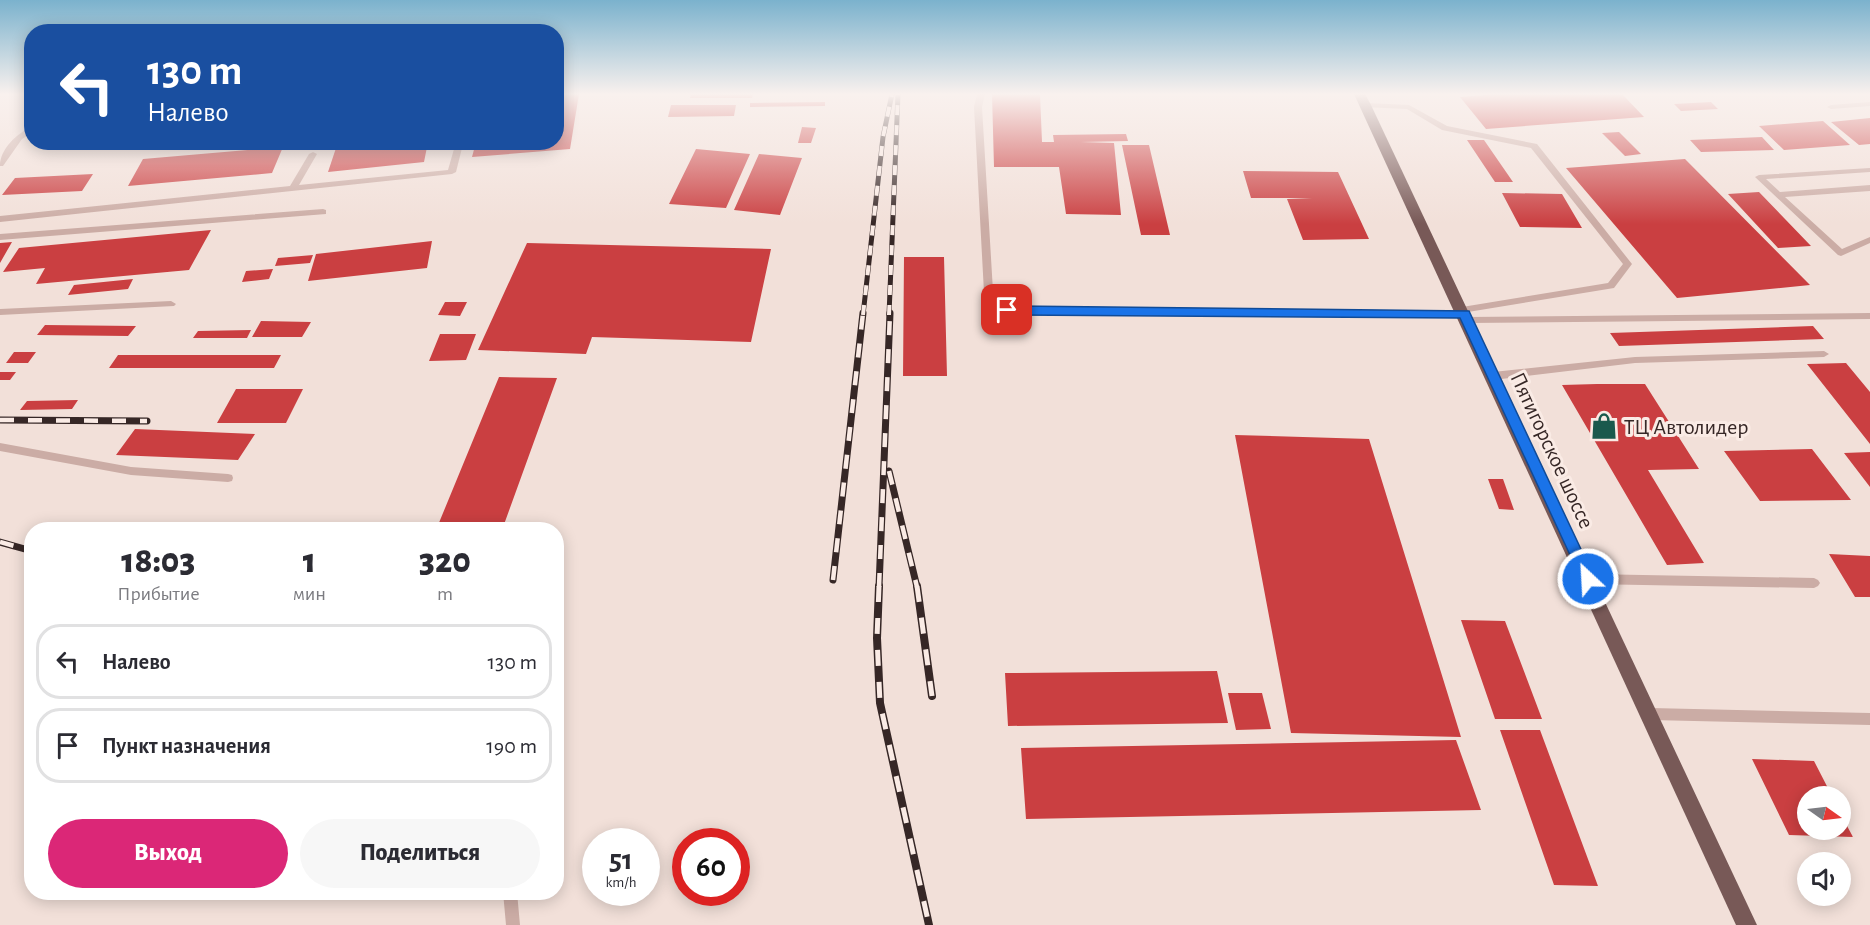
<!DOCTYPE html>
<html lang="ru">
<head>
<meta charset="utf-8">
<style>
	body { margin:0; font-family:"Alegreya Sans",sans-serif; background:#f7f7f7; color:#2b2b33; height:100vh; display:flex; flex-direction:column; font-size:22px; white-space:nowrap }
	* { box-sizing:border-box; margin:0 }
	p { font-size:20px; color:#7c7c81 }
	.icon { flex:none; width:33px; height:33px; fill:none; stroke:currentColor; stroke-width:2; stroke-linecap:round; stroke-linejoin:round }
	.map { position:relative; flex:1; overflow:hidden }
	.side { position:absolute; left:24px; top:522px; width:540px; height:378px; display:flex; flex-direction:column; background:#fff; border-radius:24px; box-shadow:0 3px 15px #0003 }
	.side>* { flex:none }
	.hud { position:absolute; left:24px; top:24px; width:540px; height:126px; border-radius:24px; box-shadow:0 3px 15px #0003; background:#1a4fa0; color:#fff; overflow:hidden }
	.needle { width:39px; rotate:104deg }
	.tools { position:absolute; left:1797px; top:786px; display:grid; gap:12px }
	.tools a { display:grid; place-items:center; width:54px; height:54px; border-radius:50%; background:#fff; box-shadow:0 3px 15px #0003; font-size:30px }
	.speed { position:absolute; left:582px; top:828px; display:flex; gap:12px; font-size:30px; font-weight:700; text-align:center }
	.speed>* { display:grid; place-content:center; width:78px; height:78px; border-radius:50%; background:#fff; box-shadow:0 3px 15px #0003; line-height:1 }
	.speed small { font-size:15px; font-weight:400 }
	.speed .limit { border:9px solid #d22; background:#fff; color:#111 }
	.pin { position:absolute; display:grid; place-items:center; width:51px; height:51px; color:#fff; margin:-26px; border-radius:12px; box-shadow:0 3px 9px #0006 }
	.me { position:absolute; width:66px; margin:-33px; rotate:335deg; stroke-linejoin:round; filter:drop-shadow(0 0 4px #0008) }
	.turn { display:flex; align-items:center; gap:21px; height:126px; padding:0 24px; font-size:27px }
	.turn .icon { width:78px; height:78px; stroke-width:2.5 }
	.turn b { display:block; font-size:42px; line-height:51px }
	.eta { display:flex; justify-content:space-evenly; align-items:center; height:102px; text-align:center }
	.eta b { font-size:36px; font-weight:800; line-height:42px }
	.primary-button { display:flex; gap:12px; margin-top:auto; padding:12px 24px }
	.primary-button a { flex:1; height:69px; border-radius:36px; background:#db2777; color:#fff; font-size:24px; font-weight:800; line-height:69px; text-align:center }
	.primary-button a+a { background:#f7f7f7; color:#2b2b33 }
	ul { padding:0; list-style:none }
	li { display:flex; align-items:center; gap:18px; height:75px; margin:0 12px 9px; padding:0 12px; border:3px solid #e1e1e2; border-radius:24px }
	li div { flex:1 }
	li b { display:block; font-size:22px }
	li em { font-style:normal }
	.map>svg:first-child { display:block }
	.building { fill:#ca3f41 }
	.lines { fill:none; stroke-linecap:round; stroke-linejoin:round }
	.service { fill:#cbaca5; fill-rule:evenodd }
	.primary { fill:#785957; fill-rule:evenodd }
	.rail-far2-casing { stroke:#362726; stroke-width:5 }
	.rail-far1-casing { stroke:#362726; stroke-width:7 }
	.rail-casing { stroke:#362726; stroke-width:8 }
	.rail-far2 { stroke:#faebe5; stroke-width:4; stroke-dasharray:10; stroke-linecap:butt }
	.rail-far1 { stroke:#faebe5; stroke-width:4.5; stroke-dasharray:14; stroke-linecap:butt }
	.rail { stroke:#faebe5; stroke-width:5; stroke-dasharray:16; stroke-linecap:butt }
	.route { fill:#1a73e8; stroke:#114b97; stroke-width:1.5 }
	.labels { text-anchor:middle; stroke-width:6; stroke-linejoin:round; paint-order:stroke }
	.poi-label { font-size:22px; fill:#362726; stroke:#faebe5; text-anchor:start }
	.street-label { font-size:22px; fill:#362726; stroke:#faebe5 }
</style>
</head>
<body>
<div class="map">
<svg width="1870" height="925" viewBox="0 0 1870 925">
	<rect width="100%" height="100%" fill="#f2e0d9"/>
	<path class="building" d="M556 94H579L570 149 472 157 476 142H556Z
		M691 94H753L752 98H690Z
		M992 94H1040L1042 142H1054L1053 135 1126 134 1128 141 1081 142 1114 143 1121 215 1066 214 1059 167H994Z
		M1499 94H1622L1644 117 1486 129 1460 97Z
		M825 102V106L750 107V103Z
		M1711 102 1718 109 1681 111 1674 104Z
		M671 105H736L734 116 668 117Z
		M1870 118V144L1859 145 1831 122Z
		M1823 121 1850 145 1784 150 1759 126Z
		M802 127 816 128 811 143H798Z
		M1619 132 1641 154 1625 156 1602 133Z
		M1762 137 1774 150 1701 152 1690 140Z
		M1467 140H1484L1513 182H1495Z
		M364 142H428L424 162 328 172 337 145Z
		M1122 145H1149L1170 235H1141Z
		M283 147 272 173 128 186 143 159Z
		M696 149 750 154 726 208 669 204Z
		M759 154 802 158 780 215 734 210Z
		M1685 159 1810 285 1677 298 1566 168Z
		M1243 171 1338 172 1369 239 1303 240 1287 199 1312 198H1251Z
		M93 174 82 191 2 195 15 178Z
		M1759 192 1811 246 1778 248 1728 194Z
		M1502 193 1562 194 1582 228 1520 227Z
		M211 230 189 270 36 284 45 268 3 272 19 248Z
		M432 241 427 268 308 281 316 254Z
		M12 242 0 263V243Z
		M527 243 771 249 751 342 592 337 586 354 478 350Z
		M313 255 310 263 275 266 278 258Z
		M904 257H944L947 376H903Z
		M273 269 269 279 242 282 246 271Z
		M133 279 128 289 68 295 74 285Z
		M445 302H467L460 316 438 315Z
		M261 321 311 322 302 337H252Z
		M45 325 136 326 128 336 37 335Z
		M1813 326 1824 339 1619 346 1610 333Z
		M251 330 247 338H193L198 331Z
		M440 334H476L466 360 429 361Z
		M14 352H36L28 363H6Z
		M118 355H281L274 368H109Z
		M1846 363 1870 392V444L1807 364Z
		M0 372H16L10 380H0Z
		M499 377 557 378 502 530H436Z
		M1597 384H1645L1699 469 1648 470 1704 563 1667 565 1562 385Z
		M236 389H303L286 423H217Z
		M78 400 72 409 20 410 27 401Z
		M135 429 255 434 238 460 116 455Z
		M1235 435 1369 439 1461 737 1291 733Z
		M1812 449 1851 500 1760 501 1724 451Z
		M1870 452V487L1844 453Z
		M1488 479H1503L1514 510 1499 509Z
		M1829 554 1870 556V597H1855Z
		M1461 620 1505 621 1542 719H1495Z
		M1217 671 1228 723 1008 726 1005 673Z
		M1228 693H1262L1271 729 1236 730Z
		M1500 730H1540L1598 886 1554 885Z
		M1456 740 1481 810 1026 819 1021 748Z
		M1752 759 1814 761 1832 796H1808V830H1840V813L1853 837 1789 835Z"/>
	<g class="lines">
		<path class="service" d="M977 94H985L982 107 994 308 1458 311 1459 308 1462 307 1608 283 1623 264 1531 148 1442 130 1407 109 1363 107V103H1366L1409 105 1447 126 1537 144 1632 264 1614 288 1468 312 1467 316 1464 317 990 314 985 311 974 107Z
			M1870 102V106L1831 109 1827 107 1831 105Z
			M32 127V133L22 139 3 166H0C0 149 17 133 32 127Z
			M456 142 463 144 456 172 452 174 0 222V216L290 186 309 154 313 152 317 154 299 185 448 170Z
			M1870 168V172L1766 179 1780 192 1870 185V191L1785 197 1842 249 1870 237V243L1841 256 1838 255 1755 177 1759 175Z
			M323 209 326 210V214L0 240V234Z
			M171 301 176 304 174 306 0 315V309Z
			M1870 313V319L1467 323 1462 320 1467 317Z
			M1824 351 1829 354 1824 357 1635 363 1493 380 1488 376 1493 372 1635 357Z
			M0 443 131 467 228 474 232 475 233 478 232 481 228 482 131 475 0 451Z
			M1588 574 1814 578 1818 580 1820 583 1818 586 1814 588 1588 584 1584 582 1582 579 1584 576Z
			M1651 708 1870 713V725L1651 720 1647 718 1645 714 1647 710Z
			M503 892H517L520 925H506Z"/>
		<path class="primary" d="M1354 94H1365L1371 105 1757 925H1736Z"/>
		<defs>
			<path id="rail-far2" d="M863 315 883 137 892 94
				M889 315 898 94"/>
			<path id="rail-far1" d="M0 420 147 421
				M889 471 917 587
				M0 542 32 551
				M833 580 863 313
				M879 587 890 313"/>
			<path id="rail" d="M879 586 877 638 880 703 929 925
				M917 586 932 696"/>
		</defs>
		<use href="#rail-far2" class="rail-far2-casing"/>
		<use href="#rail-far1" class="rail-far1-casing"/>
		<use href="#rail" class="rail-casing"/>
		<use href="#rail-far2" class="rail-far2"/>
		<use href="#rail-far1" class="rail-far1"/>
		<use href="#rail" class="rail"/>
	</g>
	<linearGradient id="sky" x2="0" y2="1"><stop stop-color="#7bb2cd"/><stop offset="0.42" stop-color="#f9f1ee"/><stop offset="1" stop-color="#f9f1ee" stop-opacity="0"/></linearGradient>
	<rect width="1870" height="224" fill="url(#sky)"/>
	<path class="route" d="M1007 306 1469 311 1595 579 1593 583 1588 585 1583 583 1460 318 1007 315 1001 310Z"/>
	<defs>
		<symbol id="shop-bare" viewBox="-9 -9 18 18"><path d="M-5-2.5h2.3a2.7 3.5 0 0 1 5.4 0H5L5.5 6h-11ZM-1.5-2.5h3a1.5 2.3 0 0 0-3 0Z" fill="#1a594d" stroke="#faebe5" stroke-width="2.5" paint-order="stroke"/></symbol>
	</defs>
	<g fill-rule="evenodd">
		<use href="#shop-bare" x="1585" y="407" width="38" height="38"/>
	</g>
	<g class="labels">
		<g class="poi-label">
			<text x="1624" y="434">ТЦ Автолидер</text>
		</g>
		<g class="street-label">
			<text transform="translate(1553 450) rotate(65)" y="8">Пятигорское шоссе</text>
		</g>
	</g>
</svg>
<div class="tools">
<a><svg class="needle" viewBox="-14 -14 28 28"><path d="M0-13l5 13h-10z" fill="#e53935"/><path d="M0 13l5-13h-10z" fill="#7c7c81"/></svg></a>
<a><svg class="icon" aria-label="sound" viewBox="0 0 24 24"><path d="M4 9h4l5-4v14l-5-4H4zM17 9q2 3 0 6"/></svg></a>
</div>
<div class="speed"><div>51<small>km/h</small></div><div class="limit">60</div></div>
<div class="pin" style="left:1007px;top:310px;background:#d93025"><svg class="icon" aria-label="arrive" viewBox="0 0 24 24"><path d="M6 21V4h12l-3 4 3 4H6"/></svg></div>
<svg class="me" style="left:1588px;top:579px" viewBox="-20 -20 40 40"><circle r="17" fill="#1a73e8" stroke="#fff" stroke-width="3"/><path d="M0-11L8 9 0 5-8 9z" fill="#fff"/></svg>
<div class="hud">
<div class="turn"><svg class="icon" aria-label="left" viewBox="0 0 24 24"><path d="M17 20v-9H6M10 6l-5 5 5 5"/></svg><div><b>130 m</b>Налево</div></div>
</div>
<section class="side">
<div class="eta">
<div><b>18:03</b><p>Прибытие</p></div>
<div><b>1</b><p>мин</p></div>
<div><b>320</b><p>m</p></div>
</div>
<ul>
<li><svg class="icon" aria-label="left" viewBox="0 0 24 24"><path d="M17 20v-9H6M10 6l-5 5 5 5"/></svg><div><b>Налево</b></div><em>130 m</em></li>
<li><svg class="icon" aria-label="arrive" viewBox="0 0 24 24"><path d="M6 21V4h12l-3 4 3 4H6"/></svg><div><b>Пункт назначения</b></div><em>190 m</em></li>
</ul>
<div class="primary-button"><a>Выход</a><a>Поделиться</a></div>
</section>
</div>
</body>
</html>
